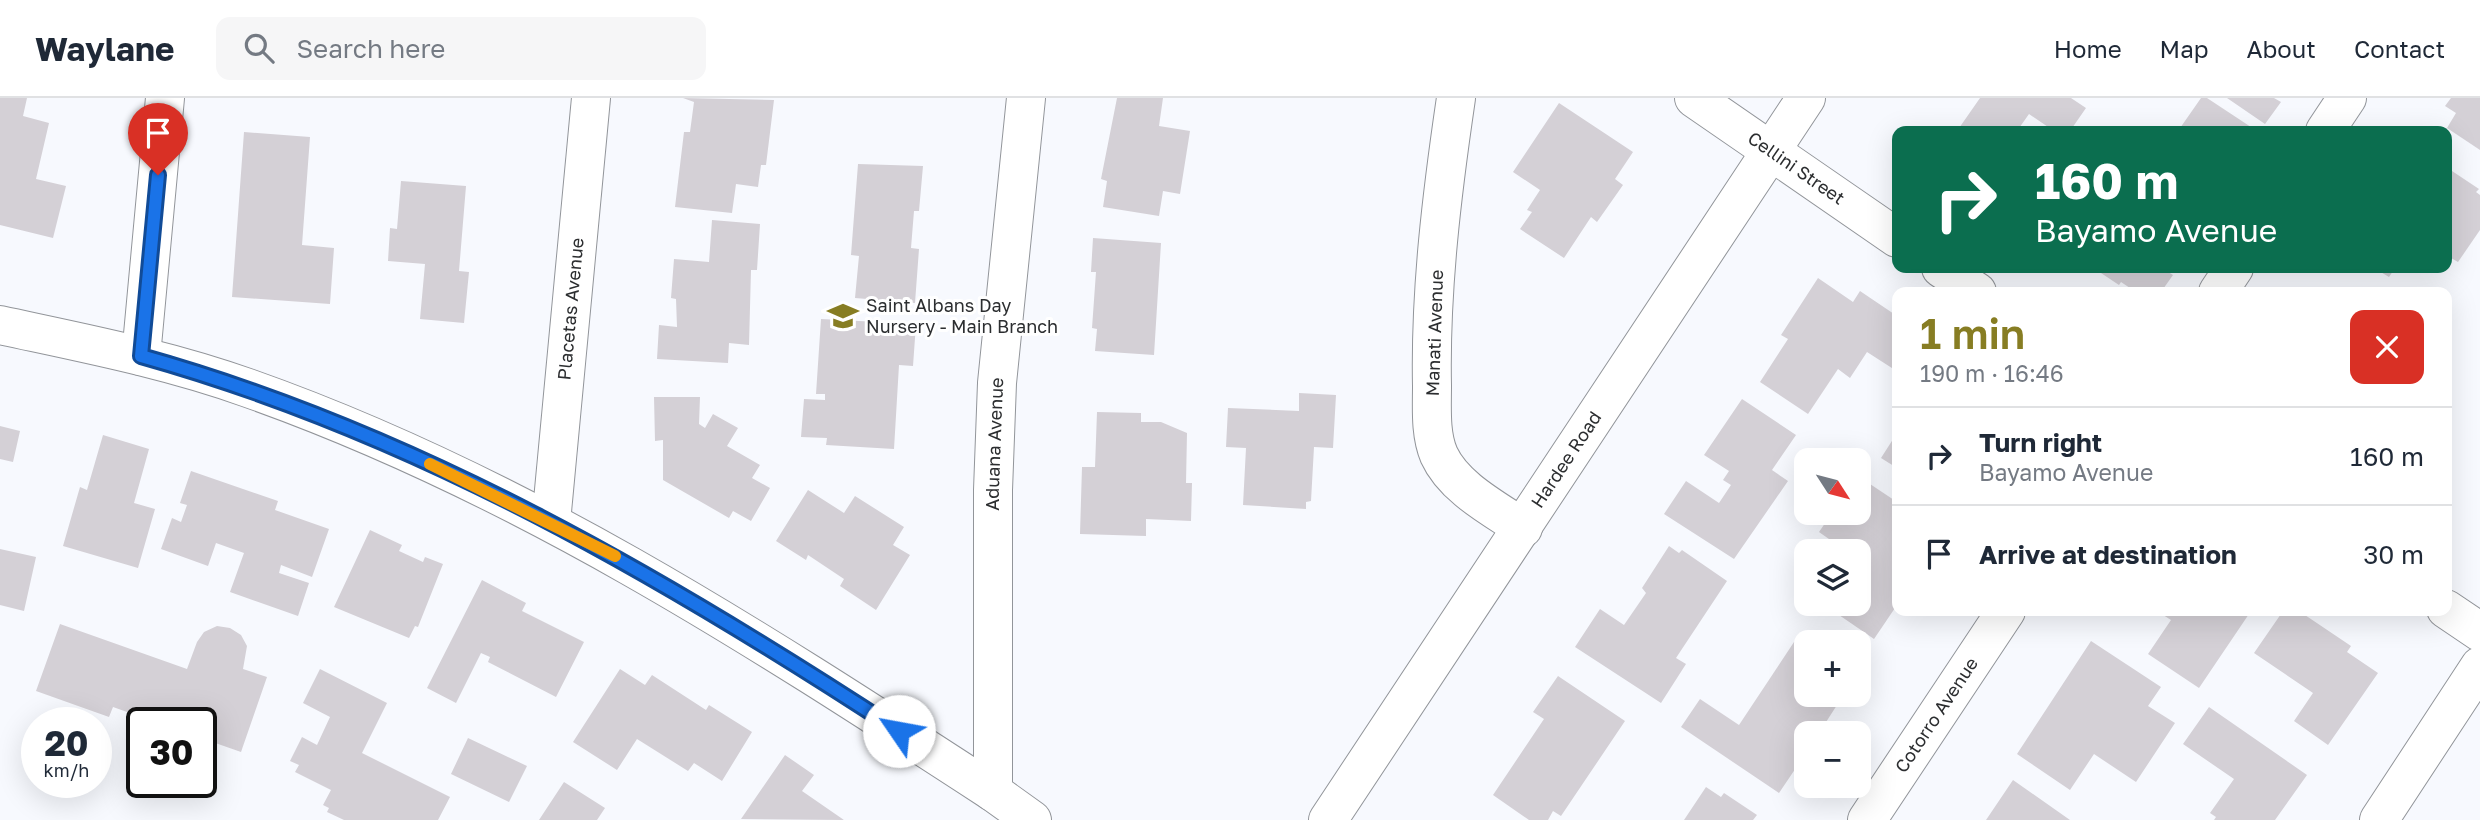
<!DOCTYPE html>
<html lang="en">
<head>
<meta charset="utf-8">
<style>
	body { margin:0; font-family:"Golos Text",sans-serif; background:#f6f6f7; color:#1f2937; height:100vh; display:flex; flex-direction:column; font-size:26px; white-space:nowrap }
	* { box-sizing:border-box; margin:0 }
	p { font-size:23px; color:#747a83 }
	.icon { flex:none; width:38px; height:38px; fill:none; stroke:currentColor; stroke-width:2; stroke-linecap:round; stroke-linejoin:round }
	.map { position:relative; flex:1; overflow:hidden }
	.panel { position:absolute; left:1892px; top:189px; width:560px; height:329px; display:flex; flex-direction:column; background:#fff; border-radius:14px; box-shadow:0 7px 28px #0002 }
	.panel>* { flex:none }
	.top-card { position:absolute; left:1892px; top:28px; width:560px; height:147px; border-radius:14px; box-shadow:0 7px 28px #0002; background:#0b6e4f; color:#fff; overflow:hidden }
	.needle { width:46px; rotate:126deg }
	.fabs { position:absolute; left:1794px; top:350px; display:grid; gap:14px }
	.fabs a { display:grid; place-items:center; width:77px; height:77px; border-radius:14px; background:#fff; box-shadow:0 7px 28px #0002; font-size:35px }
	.speed { position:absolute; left:21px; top:609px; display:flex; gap:14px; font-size:35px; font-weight:700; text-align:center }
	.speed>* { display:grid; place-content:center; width:91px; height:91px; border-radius:50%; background:#fff; box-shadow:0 7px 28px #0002; line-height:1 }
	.speed small { font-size:18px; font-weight:400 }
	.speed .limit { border:4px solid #111; border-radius:10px; background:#fff; color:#111 }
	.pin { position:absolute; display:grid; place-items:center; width:60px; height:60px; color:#fff; margin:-72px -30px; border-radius:50% 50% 50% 0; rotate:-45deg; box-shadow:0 0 7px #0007 }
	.pin .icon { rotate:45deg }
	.me { position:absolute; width:77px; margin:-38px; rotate:303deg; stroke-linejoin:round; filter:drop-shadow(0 0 5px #0008) }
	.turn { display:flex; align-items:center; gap:24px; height:147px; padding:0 28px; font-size:32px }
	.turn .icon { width:91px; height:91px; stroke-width:2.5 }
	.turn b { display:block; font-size:49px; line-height:60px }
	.round { display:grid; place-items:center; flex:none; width:74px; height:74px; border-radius:14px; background:#f6f6f7 }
	.headline { display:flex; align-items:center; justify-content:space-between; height:119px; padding:0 28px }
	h1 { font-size:42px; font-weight:600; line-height:52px; color:#877d23 }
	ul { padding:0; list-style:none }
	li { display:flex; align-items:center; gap:21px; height:98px; padding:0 28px; border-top:2px solid #e0e1e3 }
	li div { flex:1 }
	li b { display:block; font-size:26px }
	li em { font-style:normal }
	header { display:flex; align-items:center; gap:42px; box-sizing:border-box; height:98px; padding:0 35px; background:#fff; border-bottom:2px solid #e0e1e3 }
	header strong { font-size:33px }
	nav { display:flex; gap:38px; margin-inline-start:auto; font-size:24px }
	.search { width:490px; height:63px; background:#f6f6f7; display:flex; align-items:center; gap:18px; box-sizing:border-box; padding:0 24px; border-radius:14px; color:#747a83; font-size:26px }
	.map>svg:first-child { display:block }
	.building { fill:#d4d0d6 }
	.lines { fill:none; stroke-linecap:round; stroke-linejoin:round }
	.street-casing { stroke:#92959a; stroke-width:40 }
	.secondary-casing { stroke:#92959a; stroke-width:40 }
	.street { stroke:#fff; stroke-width:38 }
	.secondary { stroke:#fff; stroke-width:38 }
	.route-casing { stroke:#114b97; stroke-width:18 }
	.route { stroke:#1a73e8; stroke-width:12 }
	.slow { stroke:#f59e0b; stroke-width:12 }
	.labels { text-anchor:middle; stroke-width:6; stroke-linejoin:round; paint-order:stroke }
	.street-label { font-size:18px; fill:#2c2e30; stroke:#fff }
	.poi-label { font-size:18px; fill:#2c2e30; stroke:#fff; text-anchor:start }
</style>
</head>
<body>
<header>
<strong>Waylane</strong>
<div class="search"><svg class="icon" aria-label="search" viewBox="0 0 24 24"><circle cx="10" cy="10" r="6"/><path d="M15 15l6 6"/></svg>Search here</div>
<nav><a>Home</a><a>Map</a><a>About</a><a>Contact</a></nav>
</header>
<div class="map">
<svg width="2480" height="722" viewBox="0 0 2480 722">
	<rect width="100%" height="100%" fill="#f7f9fe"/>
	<path class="building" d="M0 0H27L23 18 49 25 36 81 66 88 53 140 0 127Z
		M683 0 774 2 766 67H761L758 89 736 86 732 115 675 109 684 34H690L694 4Z
		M1117 0H1163L1159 28 1190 33 1180 96 1163 93 1159 118 1103 109 1107 83 1101 81Z
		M1980 0H2071L2086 10 2070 33H2054L2029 16 2017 33H1957Z
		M2201 0H2207L2257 33H2178Z
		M2227 0H2274L2281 4 2265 26Z
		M2451 0H2480V52L2447 30 2456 15 2445 8Z
		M1559 5 1633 54 1615 81 1623 87 1597 124 1591 119 1564 160 1520 131 1532 114 1527 112 1540 92 1513 74Z
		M244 34 310 39 302 147 334 150 330 206 232 199Z
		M858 66 923 68 919 113H914L911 150 919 151 915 205 855 200 859 158 851 157Z
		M2446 69 2479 91 2476 94 2480 97V132L2458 164 2446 157Z
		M401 83 466 88 459 173 469 174 464 225 420 221 425 166 388 163 390 130 397 131Z
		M712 122 760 126 757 172H751L749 247 729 245 728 265 657 261 659 227 677 229 676 201 671 200 674 161 709 164Z
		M1093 140 1161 145 1154 257 1095 253 1097 231 1092 230 1096 174H1091Z
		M2101 170H2162L2173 177 2161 194H2136L2121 184 2119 187 2098 173Z
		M2374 170H2395L2389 179Z
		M1818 180 1853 204 1860 193 1897 218V269L1895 272 1867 254 1850 280 1838 271 1808 316 1760 284 1788 241 1781 237Z
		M821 221 916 226 913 268 899 267 894 351 826 347 827 340 801 339 804 301 825 302V296H816Z
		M1299 295 1336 297 1333 350 1314 349 1311 403 1306 404V411L1243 407 1246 350 1226 349 1228 310 1299 313Z
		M654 299H700L699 326 705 330 713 316 738 330 727 348 760 367 752 380 770 390 751 423 733 413 729 420 663 382V342L655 343Z
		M1742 301 1796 337 1772 372 1788 383 1734 461 1664 416 1686 383 1719 405 1731 387 1723 382 1729 373 1704 357Z
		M1097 314 1141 315V324H1161L1187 335 1186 385H1192L1191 423 1146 421V438L1080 436 1082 369H1095Z
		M0 328 20 333 13 364 0 361Z
		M1897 335V370L1881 360Z
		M103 337 149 351 134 405 155 411 138 470 63 448 80 389 87 392Z
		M191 373 278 403 275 412 329 431 312 479 281 467 279 475 309 485 298 518 230 494 244 455 216 445 208 468 161 451 172 420 181 424 187 407 180 405Z
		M1858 378 1897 404V507L1874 541 1823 506H1858V453H1846L1819 434 1832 415H1858Z
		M808 392 844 415 855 398 904 429 893 447 910 457 876 512 840 488 844 481 808 457 806 462 776 443Z
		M370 432 402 447 399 453 423 464 425 459 443 466 418 529 415 528 409 540 334 509Z
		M1669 448 1679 455 1682 452 1727 483 1676 560 1686 566 1661 605 1575 549 1600 511 1624 527 1646 495 1642 490Z
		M0 451 36 459 24 513 0 507Z
		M482 482 526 505 522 513 584 544 556 599 488 564 490 559 481 555 456 605 427 590Z
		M2161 513H2251L2199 590 2148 556 2171 522 2160 515Z
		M2283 513H2299L2351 548 2347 554 2378 575 2328 647 2294 623 2313 595 2254 555Z
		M60 526 187 571 197 544 204 534 217 528 230 530 241 537 247 548 243 571 267 579 241 654 201 640V625H158L113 609 109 619 36 593Z
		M2091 543 2161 589 2148 608 2175 625 2136 684 2094 656 2070 692 2017 656Z
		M1794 544 1806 551V597H1823L1837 607 1819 635H1806V655L1779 695 1681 629 1700 601 1739 627Z
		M320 571 387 605 362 655 450 699 438 722H344L327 714 329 710 323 707 331 692 295 674 299 667 290 663 302 639 317 647 330 619 303 605Z
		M620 571 645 587 652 577 706 612 709 607 752 634 722 683 694 665 688 673 637 641 617 672 573 644Z
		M1558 578 1625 623 1561 718 1553 713 1548 722H1529L1493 697 1544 621 1533 614Z
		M2209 609 2307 677 2275 722H2214L2216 719 2210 715 2234 681 2183 646Z
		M468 640 527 668 509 704 451 676Z
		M785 657 814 677 802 693 844 722 741 721Z
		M2013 682 2070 722H1986Z
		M564 684 605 710 597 722H539Z
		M1706 689 1721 699 1724 695 1757 717 1753 722H1684Z"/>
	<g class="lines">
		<defs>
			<g id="street">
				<path d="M1456 0C1442 95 1430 192 1432 288 1432 310 1430 336 1439 357 1454 390 1495 411 1523 430"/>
				<path id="s1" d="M1694 0 1897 140"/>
				<path d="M2325 33 2347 0"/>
				<path d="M1941 170 1977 194"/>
				<path d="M2218 194 2234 170"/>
				<path d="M0 227C83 245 167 261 248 290 520 386 753 538 993 694L1032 722"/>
				<path d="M141 258 165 0"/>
				<path id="s2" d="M551 424 591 0"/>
				<path d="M2446 511 2480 534"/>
				<path id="s3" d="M993 694V392L997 285 1026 0"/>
				<path id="s4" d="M1867 722 2006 513"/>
				<path d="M2379 722 2480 568"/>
			</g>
			<g id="secondary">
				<path id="s5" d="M1328 722 1806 0"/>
			</g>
		</defs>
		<use href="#street" class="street-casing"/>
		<use href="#secondary" class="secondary-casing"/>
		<use href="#street" class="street"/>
		<use href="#secondary" class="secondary"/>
	</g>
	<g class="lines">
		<defs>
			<path id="route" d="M158 77 141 258C416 335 662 478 899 633"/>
		</defs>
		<use href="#route" class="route-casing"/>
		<use href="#route" class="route"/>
		<path class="slow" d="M430 366 615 458"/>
	</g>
	<defs>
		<symbol id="school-bare" viewBox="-9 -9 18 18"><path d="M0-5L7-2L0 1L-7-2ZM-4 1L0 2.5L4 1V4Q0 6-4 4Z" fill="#877d23" stroke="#fff" stroke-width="2.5" paint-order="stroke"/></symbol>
	</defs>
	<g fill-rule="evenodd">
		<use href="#school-bare" x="821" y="196" width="44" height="44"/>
	</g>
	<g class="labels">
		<g class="street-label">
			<text dy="6" stroke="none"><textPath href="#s1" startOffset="124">Cellini Street</textPath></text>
			<text dy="6" stroke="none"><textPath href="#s2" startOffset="214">Placetas Avenue</textPath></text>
			<text transform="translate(1435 235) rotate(-88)" y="6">Manati Avenue</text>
			<text dy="6" stroke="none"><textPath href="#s3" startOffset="348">Aduana Avenue</textPath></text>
			<text dy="6" stroke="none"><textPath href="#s5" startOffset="432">Hardee Road</textPath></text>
			<text dy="6" stroke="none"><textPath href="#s4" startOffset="126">Cotorro Avenue</textPath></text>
		</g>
		<g class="poi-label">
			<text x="866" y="214">Saint Albans Day<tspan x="866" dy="21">Nursery - Main Branch</tspan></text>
		</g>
	</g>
</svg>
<div class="fabs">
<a><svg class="needle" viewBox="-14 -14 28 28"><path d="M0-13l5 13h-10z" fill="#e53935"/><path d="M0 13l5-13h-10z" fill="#747a83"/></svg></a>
<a><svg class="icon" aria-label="layers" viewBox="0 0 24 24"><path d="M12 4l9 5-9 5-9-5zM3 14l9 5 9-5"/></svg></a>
<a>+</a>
<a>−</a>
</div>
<div class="speed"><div>20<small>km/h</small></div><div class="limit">30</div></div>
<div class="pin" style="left:158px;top:77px;background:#d93025"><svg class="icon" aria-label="arrive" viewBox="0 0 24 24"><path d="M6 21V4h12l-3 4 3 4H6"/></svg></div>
<svg class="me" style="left:899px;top:633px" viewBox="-20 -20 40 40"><circle r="19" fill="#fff"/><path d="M0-13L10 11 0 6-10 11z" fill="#1a73e8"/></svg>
<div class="top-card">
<div class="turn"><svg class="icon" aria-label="right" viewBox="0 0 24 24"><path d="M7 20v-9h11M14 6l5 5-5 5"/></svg><div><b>160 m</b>Bayamo Avenue</div></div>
</div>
<section class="panel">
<div class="headline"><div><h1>1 min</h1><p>190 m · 16:46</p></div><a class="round" style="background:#d93025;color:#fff"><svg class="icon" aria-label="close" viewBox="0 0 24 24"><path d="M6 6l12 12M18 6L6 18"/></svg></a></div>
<ul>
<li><svg class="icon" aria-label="right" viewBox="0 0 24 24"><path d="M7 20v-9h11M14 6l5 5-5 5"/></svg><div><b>Turn right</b><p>Bayamo Avenue</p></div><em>160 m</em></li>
<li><svg class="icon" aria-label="arrive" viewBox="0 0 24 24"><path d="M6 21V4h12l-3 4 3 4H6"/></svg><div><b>Arrive at destination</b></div><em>30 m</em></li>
</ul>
</section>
</div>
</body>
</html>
